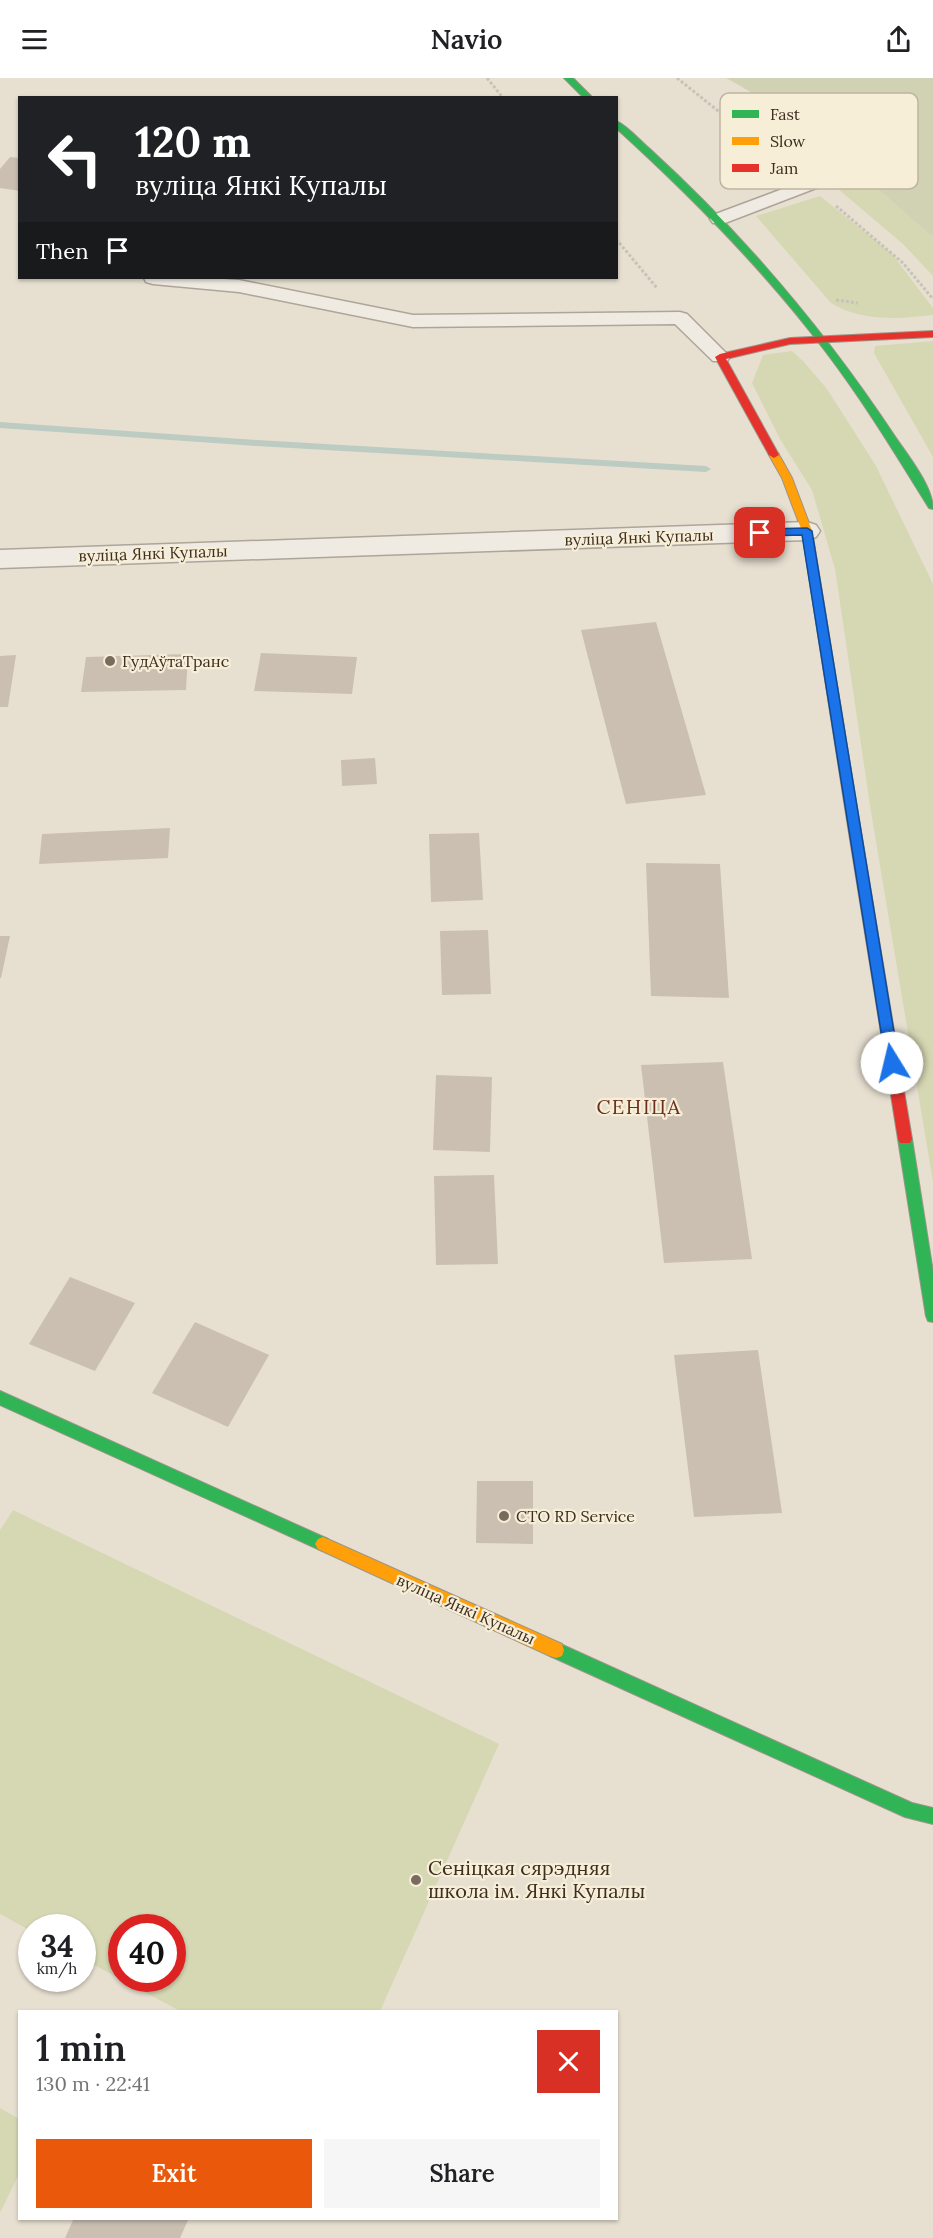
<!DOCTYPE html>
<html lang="en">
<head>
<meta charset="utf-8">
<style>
	body { margin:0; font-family:Lora,serif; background:#f6f6f6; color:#202124; height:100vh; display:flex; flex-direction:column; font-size:22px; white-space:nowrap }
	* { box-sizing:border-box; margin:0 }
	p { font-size:20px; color:#757577 }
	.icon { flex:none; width:33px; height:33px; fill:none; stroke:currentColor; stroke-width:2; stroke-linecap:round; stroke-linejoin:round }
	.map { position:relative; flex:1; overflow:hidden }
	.drawer { position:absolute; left:18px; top:1932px; width:600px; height:210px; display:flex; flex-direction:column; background:#fff; border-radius:0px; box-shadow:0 2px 4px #0004 }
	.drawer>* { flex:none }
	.hud { position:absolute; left:18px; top:18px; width:600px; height:183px; border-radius:0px; box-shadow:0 2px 4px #0004; background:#202124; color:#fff; overflow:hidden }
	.speed { position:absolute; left:18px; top:1836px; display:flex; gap:12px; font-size:30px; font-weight:700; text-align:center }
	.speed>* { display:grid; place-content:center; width:78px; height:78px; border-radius:50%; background:#fff; box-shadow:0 2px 4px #0004; line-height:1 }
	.speed small { font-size:15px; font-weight:400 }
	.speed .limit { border:9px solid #d22; background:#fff; color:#111 }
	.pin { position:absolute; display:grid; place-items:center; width:51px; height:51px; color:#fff; margin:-26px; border-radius:12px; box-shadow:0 3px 9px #0006 }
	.me { position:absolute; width:66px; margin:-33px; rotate:351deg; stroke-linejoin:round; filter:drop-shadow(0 0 4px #0008) }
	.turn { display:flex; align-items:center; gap:21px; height:126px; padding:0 18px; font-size:27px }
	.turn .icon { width:78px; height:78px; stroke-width:2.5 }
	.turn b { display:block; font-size:42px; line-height:51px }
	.then { display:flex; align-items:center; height:57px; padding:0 18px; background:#0003; gap:12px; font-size:22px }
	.round { display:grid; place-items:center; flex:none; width:63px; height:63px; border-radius:0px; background:#f6f6f6 }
	.summary { display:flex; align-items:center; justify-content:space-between; height:102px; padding:0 18px }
	h1 { font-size:36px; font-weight:600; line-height:45px }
	.cta { display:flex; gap:12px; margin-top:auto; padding:12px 18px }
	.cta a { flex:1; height:69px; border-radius:0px; background:#ea580c; color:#fff; font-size:24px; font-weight:600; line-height:69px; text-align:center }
	.cta a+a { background:#f6f6f6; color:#202124 }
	header { display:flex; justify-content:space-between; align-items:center; height:78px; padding:0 18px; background:#fff; font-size:27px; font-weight:600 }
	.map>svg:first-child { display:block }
	.green { fill:#d6d7b3; fill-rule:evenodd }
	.cemetery { fill:#d1d1b3 }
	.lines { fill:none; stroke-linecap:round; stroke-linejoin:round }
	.stream { fill:#bcccc2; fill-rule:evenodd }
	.building { fill:#cbbfb2 }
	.lane-casing { stroke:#ada599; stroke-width:3 }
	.street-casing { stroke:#ada599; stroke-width:3 }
	.fast-casing { stroke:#9c958a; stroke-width:2 }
	.slow-casing { stroke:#9c958a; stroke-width:2 }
	.jam-casing { stroke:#9c958a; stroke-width:2 }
	.path { stroke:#c8c2b9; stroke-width:3; stroke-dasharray:3 2; stroke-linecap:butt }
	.lane { fill:#efebe3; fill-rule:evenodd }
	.street { fill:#efebe3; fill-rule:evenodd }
	.fast { fill:#30b455; fill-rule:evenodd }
	.slow { fill:#ff9f0a; fill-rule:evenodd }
	.jam { fill:#e5322d; fill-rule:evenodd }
	.route { fill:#1a73e8; stroke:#114b97; stroke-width:1.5 }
	.poi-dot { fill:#786c5e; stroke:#f7eed8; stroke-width:2 }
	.labels { text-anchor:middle; stroke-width:4.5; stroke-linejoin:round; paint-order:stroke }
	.street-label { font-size:16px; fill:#3d2e20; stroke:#f7eed8 }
	.poi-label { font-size:16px; fill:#3d2e20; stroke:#f7eed8; text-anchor:start }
	.quarter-label { font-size:20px; letter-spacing:1.5px; fill:#6b2e1e; stroke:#f7eed8 }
	.near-poi-label { font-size:20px; fill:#3d2e20; stroke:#f7eed8; text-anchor:start }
	.key { fill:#f7eed8; stroke:#bfb4a1; stroke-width:1.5 }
	.key-label { font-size:16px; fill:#3d2e20 }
</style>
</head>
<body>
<header><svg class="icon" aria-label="menu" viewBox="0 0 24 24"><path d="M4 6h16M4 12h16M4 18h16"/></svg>Navio<svg class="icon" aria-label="share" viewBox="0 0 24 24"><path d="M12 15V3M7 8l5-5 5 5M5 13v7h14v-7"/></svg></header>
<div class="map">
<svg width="933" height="2160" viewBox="0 0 933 2160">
	<rect width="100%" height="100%" fill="#e7e0d1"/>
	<path class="green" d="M864 99 933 159V198L903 166 837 110Z
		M820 118 892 176 933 230V237C898 241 862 244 831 225L756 138Z
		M933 263V379L874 275 875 268Z
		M792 273 804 284 827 311 876 388 933 506V1104L871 734 835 491 812 412 780 361 752 305 763 277Z
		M13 1432 499 1666 380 1933H180L83 1881 82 1850H32L31 1853 0 1836V1452ZM122 1850H172V1900H122Z
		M0 2030 19 2041V2096L0 2135Z"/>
	<path class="cemetery" d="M726 0H933V159C870 105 799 39 726 0Z"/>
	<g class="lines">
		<path class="stream" d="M0 344 257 362 706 388 711 391 706 394 257 368 0 350Z"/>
	</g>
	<path class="building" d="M10 79 20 80V113L0 110V91Z
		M656 544 706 717 626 726 581 552Z
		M261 575 357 579 352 616 254 613Z
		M188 576 186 612 81 614 86 579Z
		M16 577 8 629H0V578Z
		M375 680 377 706 342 708 341 682Z
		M170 750 168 780 39 786 42 756Z
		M479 755 483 822 431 824 429 756Z
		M646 785 720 786 729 920 651 918Z
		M488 852 491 916 442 917 440 853Z
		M0 858H10L1 900H0Z
		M723 984 752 1181 664 1185 641 987Z
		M436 997 492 999 490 1074 433 1072Z
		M494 1097 498 1186 436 1187 434 1098Z
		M70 1199 135 1225 95 1293 29 1266Z
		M195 1244 269 1277 228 1349 152 1315Z
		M758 1272 782 1435 694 1439 674 1277Z
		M477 1403H533V1466L476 1465Z
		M74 2140H189L180 2160H65Z"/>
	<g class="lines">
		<defs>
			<path id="lane" d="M852 85 858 86 861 90 858 94 725 145H713L710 141 713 137Z
				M144 200H208L239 202 413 237 680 234 687 236 730 279 727 283H713L675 246 413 249 239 214 153 206 146 204Z"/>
			<path id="street" d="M807 444 816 447 820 453 816 459 807 462 0 490V472Z"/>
			<path id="fast" d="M564 0H573L593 20H584Z
				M616 43C629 49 640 63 651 72 745 158 826 254 896 360 909 379 933 409 933 431L929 430C896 377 864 324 826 274 764 192 692 119 616 50Z
				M905 1055 910 1057 912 1061 933 1194V1244L928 1243 926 1238 898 1061 900 1057Z
				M0 1313 328 1461 331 1466 328 1471 323 1473 318 1471 0 1327Z
				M556 1564 912 1725 933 1730V1746L905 1739 550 1578 548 1572 550 1566Z"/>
			<path id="slow" d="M774 374 778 375 792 400 812 453 858 736 852 740 846 736 802 453 782 400 769 377Z
				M323 1459 562 1566 564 1572 562 1578 556 1580 550 1578 318 1471 315 1466 318 1461Z"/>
			<path id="jam" d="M933 253V259L790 266 726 281 779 377 774 380 769 377 715 279 720 276 790 260Z
				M852 732 858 736 912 1061 910 1065H900L898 1061 846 736Z"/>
		</defs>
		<use href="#lane" class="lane-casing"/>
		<use href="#street" class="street-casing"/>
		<use href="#fast" class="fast-casing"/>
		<use href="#slow" class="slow-casing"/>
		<use href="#jam" class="jam-casing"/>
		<path class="path" d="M487 0 503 20
			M677 0 782 84
			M836 128 903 185 933 221
			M616 161 657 210
			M836 222 858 225"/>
		<use href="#lane" class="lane"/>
		<use href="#street" class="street"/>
		<use href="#fast" class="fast"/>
		<use href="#slow" class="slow"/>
		<use href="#jam" class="jam"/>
	</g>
	<path class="route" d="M807 450 812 453 899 985 892 990 886 985 802 457 760 458 755 455 760 451Z"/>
	<g class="poi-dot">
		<circle cx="110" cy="583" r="6"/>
		<circle cx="504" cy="1438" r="6"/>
		<circle cx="416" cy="1802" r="6"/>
	</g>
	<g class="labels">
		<g class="street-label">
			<text transform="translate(639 459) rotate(-2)" y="6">вуліца Янкі Купалы</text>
			<text transform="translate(153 475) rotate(-2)" y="6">вуліца Янкі Купалы</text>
			<text transform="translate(466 1531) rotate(24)" y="6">вуліца Янкі Купалы</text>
		</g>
		<g class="poi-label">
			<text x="122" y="589">ГудАўтаТранс</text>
			<text x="516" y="1444">СТО RD Service</text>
		</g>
		<g class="quarter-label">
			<text x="639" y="1036">СЕНІЦА</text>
		</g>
		<g class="near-poi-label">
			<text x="428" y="1797">Сеніцкая сярэдняя<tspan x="428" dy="23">школа ім. Янкі Купалы</tspan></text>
		</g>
	</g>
	<rect x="720" y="15" width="198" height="96" rx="9" class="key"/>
	<rect x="732" y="32" width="27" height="8" fill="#30b455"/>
	<rect x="732" y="59" width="27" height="8" fill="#ff9f0a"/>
	<rect x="732" y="86" width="27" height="8" fill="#e5322d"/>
	<g class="key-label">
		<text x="770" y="42">Fast</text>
		<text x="770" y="69">Slow</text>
		<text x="770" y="96">Jam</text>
	</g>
</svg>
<div class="speed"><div>34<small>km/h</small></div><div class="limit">40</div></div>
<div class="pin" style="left:760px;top:455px;background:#d93025"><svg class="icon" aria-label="arrive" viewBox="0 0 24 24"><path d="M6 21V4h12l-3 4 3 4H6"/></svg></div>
<svg class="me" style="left:892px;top:985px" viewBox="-20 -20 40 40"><circle r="19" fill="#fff"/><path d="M0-13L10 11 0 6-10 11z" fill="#1a73e8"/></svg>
<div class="hud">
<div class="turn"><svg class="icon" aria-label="left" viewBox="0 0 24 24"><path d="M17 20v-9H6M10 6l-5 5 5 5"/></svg><div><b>120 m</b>вуліца Янкі Купалы</div></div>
<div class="then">Then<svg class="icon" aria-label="arrive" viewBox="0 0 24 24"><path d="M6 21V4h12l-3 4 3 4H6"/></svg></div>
</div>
<section class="drawer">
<div class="summary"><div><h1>1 min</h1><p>130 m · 22:41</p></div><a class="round" style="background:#d93025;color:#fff"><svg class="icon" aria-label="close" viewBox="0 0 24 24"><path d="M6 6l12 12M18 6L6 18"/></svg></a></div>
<div class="cta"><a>Exit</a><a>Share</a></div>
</section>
</div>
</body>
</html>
